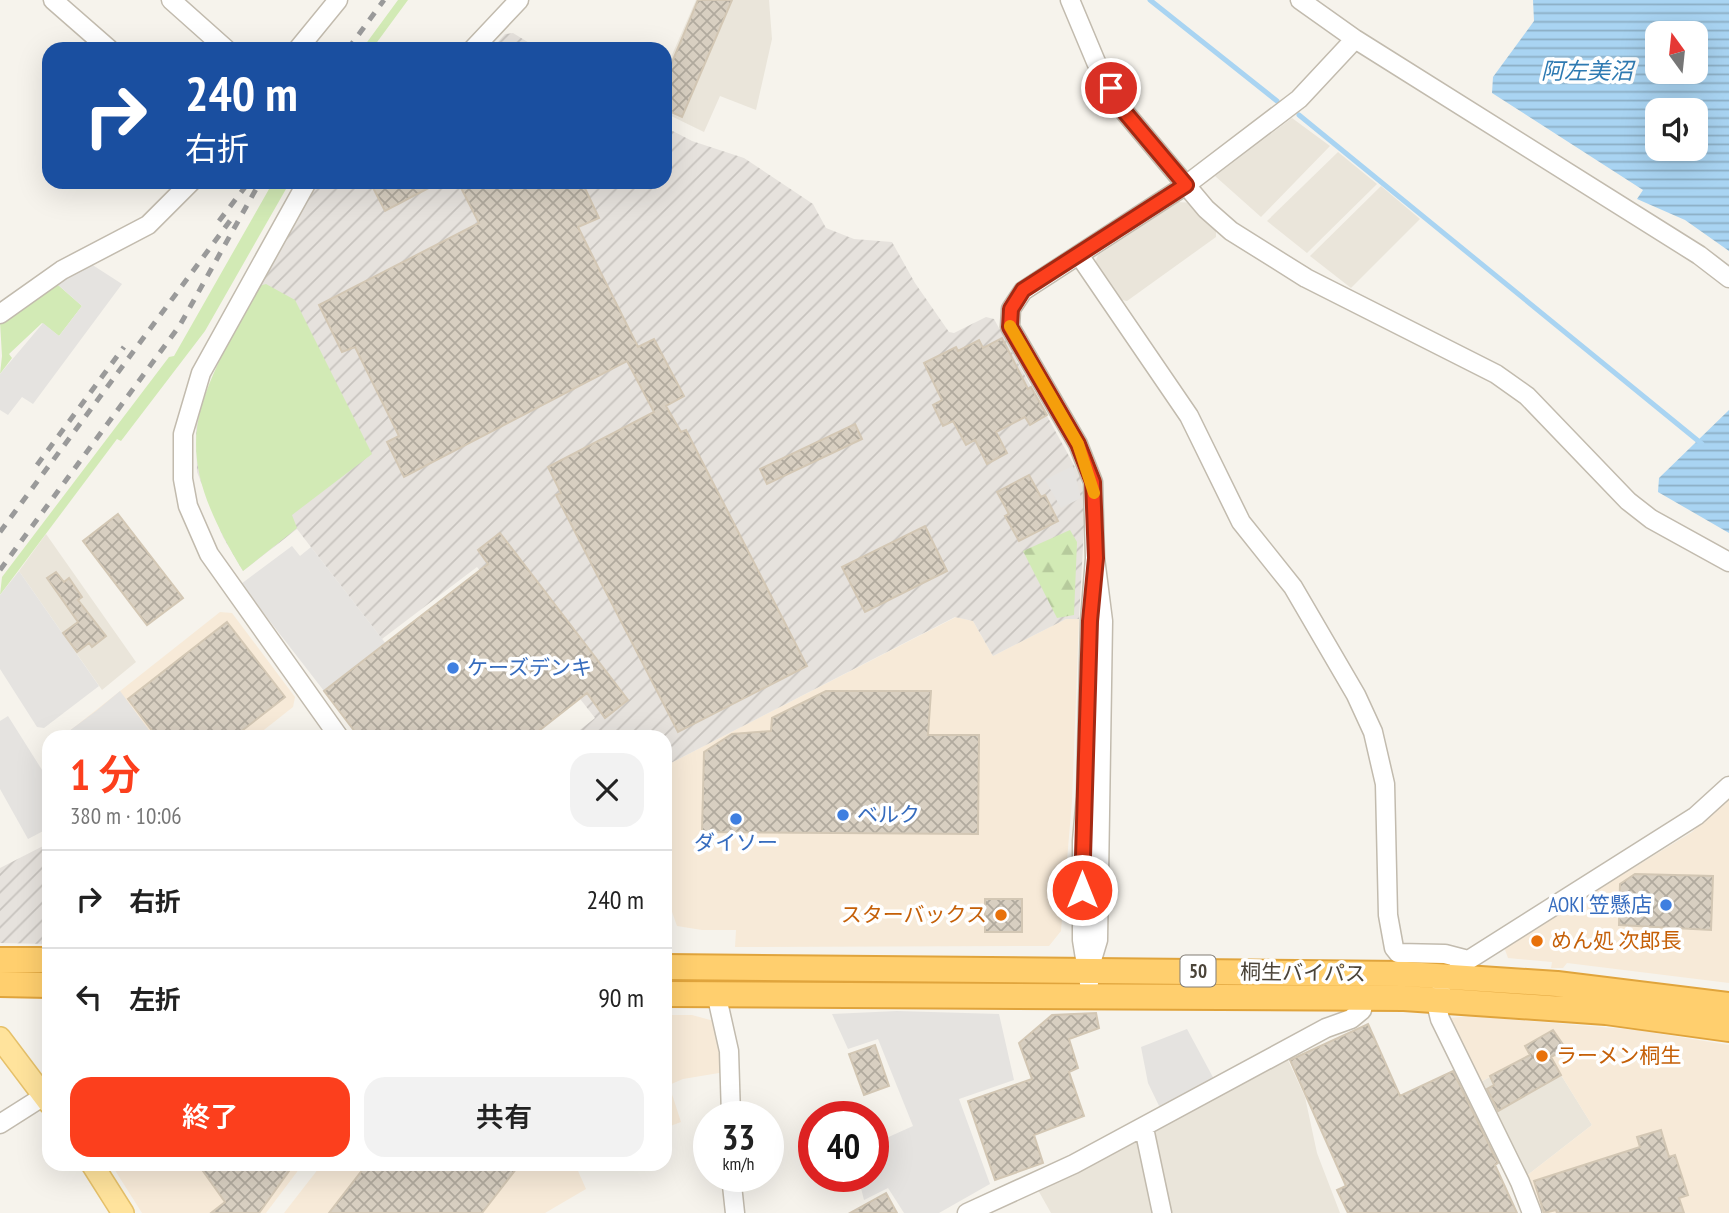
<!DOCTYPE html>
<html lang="ja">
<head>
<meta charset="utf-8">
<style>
	body { margin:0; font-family:"PT Sans Narrow","Noto Sans JP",sans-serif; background:#f2f2f2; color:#222; height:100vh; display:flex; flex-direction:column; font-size:26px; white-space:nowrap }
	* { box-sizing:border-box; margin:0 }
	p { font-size:23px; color:#767676 }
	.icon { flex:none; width:38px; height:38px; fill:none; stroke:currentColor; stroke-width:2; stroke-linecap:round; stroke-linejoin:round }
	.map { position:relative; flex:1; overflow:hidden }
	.sheet { position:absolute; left:42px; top:730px; width:630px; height:441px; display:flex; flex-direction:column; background:#fff; border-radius:21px; box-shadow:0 7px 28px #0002 }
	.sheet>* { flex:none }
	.banner { position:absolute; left:42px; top:42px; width:630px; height:147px; border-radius:21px; box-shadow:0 7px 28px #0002; background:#1a4fa0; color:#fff; overflow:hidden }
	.needle { width:46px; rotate:345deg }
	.buttons { position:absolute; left:1645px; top:21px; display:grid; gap:14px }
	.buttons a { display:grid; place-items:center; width:63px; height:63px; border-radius:14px; background:#fff; box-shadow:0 7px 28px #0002; font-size:35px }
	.speed { position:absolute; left:693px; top:1101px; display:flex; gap:14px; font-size:35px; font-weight:700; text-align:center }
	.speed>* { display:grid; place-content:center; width:91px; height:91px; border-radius:50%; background:#fff; box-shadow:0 7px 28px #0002; line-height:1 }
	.speed small { font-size:18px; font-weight:400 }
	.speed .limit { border:10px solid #d22; background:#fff; color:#111 }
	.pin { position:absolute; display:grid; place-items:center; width:60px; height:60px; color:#fff; margin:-30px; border:4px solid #fff; border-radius:50%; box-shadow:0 2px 7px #0007 }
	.me { position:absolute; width:77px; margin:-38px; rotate:0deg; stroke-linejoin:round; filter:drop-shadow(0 0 5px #0008) }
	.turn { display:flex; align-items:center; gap:24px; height:147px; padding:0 28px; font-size:32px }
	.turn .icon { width:91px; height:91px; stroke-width:2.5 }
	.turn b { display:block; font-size:49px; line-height:60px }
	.round { display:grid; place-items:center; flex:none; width:74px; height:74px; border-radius:21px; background:#f2f2f2 }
	.overview { display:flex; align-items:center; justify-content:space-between; height:119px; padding:0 28px }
	h1 { font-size:42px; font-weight:600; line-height:52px; color:#fc3f1d }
	.action { display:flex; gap:14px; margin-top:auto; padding:14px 28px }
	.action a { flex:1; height:80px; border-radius:21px; background:#fc3f1d; color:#fff; font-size:28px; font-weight:600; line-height:80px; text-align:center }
	.action a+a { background:#f2f2f2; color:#222 }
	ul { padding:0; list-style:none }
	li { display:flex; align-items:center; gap:21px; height:98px; padding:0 28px; border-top:2px solid #e0e0e0 }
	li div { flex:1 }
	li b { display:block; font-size:26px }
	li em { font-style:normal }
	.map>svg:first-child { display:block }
	.residential { fill:#eae5da }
	.commercial { fill:#f7ead8 }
	.industrial { fill:url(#industrial-furrows) }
	.grass { fill:#d2eab5 }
	.forest { fill:url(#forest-firs) }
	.parking { fill:#e5e3e0 }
	.water { fill:url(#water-rules); fill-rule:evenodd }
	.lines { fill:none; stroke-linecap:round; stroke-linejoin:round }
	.stream { stroke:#a9d4f2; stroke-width:5 }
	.building { fill:url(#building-cross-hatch); stroke:#d3c7b4; stroke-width:2 }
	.minor-casing { stroke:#c2bbae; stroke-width:21 }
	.major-casing { stroke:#e6c16a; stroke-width:24 }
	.highway-casing { stroke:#e0a43c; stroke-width:28 }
	.minor { stroke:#fff; stroke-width:18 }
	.major { stroke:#ffe39c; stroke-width:21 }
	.highway { stroke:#ffcf6e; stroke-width:24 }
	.rail { stroke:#9a9a9a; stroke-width:5; stroke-dasharray:9 9; stroke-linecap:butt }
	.route-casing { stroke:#a42913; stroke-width:18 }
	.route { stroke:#fc3f1d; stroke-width:12 }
	.slow { stroke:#f59e0b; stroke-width:12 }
	.shop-dot { fill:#3f7fe0; stroke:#fff; stroke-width:2.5 }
	.food-dot { fill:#e8710a; stroke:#fff; stroke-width:2.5 }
	.labels { text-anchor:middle; stroke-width:7; stroke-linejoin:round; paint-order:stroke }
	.shield { fill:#fff; stroke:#817c74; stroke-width:2 }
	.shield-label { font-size:19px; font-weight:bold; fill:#4b4439 }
	.shop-label { font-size:21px; fill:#366cbe; stroke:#fff; text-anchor:start }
	.food-label { font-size:21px; fill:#c56008; stroke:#fff; text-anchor:start }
	.street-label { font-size:21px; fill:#4b4439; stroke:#fff }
	.water-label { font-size:23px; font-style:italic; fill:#2e7ab2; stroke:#fff }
</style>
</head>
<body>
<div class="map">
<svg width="1729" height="1213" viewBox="0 0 1729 1213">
	<defs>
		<pattern id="industrial-furrows" width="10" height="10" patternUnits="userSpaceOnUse" patternTransform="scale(1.75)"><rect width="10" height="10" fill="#e6e2dd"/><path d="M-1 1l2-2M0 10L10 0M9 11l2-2" fill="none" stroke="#c7c3be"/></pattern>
		<pattern id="forest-firs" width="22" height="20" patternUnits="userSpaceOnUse" patternTransform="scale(1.75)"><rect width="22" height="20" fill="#d2eab5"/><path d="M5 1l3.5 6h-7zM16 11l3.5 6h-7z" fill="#b6ca9c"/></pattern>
		<pattern id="water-rules" width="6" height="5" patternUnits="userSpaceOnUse" patternTransform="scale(1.75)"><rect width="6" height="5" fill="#a9d4f2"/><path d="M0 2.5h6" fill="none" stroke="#8caec5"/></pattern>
		<pattern id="building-cross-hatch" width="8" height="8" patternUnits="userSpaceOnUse" patternTransform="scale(1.75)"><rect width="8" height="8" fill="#d8cfc1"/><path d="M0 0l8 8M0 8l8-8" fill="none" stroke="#b1aa9e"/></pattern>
	</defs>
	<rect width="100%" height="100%" fill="#f6f3ec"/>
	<path class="residential" d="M696 0H769L772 39 756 110 720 96 704 132 665 113V71Z
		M1292 118 1330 146 1261 217 1215 176Z
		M1338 152 1377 184 1307 253 1267 221Z
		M1381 186 1420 219 1351 288 1310 256Z
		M1178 202 1194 203 1216 226V237L1127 301 1116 299 1094 266 1098 255Z
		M46 534 136 662 102 690 19 571Z
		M1530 1055 1561 1075 1592 1125 1525 1177 1477 1084Z
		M1287 1058 1305 1097 1317 1153 1340 1213H1169L1152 1133 1156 1128Z
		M1135 1139 1142 1141 1154 1213H1051L1038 1190Z"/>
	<path class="commercial" d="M220 612 232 613 295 697 293 707 255 737H62Z
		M956 617 973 621 993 656 1066 619H1079L1072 801 1061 931 1049 946 735 947 736 930H702L677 926 665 892V766Z
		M1729 796V983L1567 963 1563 968H1551L1552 962 1508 958 1504 947 1692 832Z
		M665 1015H692L714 1021 725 1072 683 1079 669 1085 681 1122 665 1128Z
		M1470 1016 1637 1030 1729 1045V1213H1541L1525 1177 1592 1125 1561 1075 1546 1083 1530 1055 1477 1084 1448 1024 1450 1018Z
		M111 1164H303L266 1213H142Z
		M322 1164H575L586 1189 545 1213H284Z"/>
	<path class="industrial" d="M513 33 539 49H492L505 34Z
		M665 127 692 141 744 158 813 204 826 228 854 239 892 242 915 283 949 332 954 333 986 317 994 319 1081 478 1085 511 1079 619H1066L993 656 973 621 955 617 665 766V737H571L595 718 477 567 382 639 297 529 243 571 223 537 197 472 196 424 217 365 317 182H665Z
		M49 843V944L0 943V868Z"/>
	<path class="grass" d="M398 0H408L372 49H362Z
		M273 182H290L205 331 121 441 117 439 0 595 2 577 169 357 174 356Z
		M57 284 82 306 59 336 42 323 9 354 12 358 0 374 2 356 0 322Z
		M266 284 295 300 372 454 292 515 297 528 243 571C165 443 194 408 259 286Z"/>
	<path class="forest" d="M1070 530 1077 542 1074 615 1057 618 1023 551Z"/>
	<path class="parking" d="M91 264 122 284 33 404 22 397 8 415 0 410V374L43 323 59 336 82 306 57 284Z
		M1073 466 1081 498 1061 508 1045 480Z
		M292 546 300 556 311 547 386 644 324 691 241 584Z
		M19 571 99 686 44 728 37 727 0 669V595Z
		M120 691 154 737H61L96 711Z
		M8 716 49 781V828L28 839 0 789V721Z
		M897 1011 999 1014 1014 1080 959 1099 990 1184 939 1213H904L888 1188 864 1200 858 1176H873V1144L913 1126 878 1039 848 1049 832 1014Z
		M1187 1029 1215 1081 1161 1110 1148 1083 1141 1047Z"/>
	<path class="water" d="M1533 0H1729V251L1685 220 1637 199 1643 190 1492 93 1493 77 1534 21ZM1657 33H1696V72H1657ZM1657 110H1696V149H1657Z
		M1729 410V533L1658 492 1659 478Z"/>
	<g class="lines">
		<path class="stream" d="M1150 0 1277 101
			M1299 115 1702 444"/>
	</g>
	<path class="building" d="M698 0H732L682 117 665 109V79Z
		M370 182H440L385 211Z
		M458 182H582L599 218 578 227 638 347 654 339 684 396 666 406 681 432 686 430 807 666 678 732 556 495 561 493 548 467 654 412 627 361 404 477 387 442 399 436 355 347 342 352 319 305 479 223Z
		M1002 338 1028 389 1031 387 1047 415 1030 425 1025 417 996 432 1007 453 987 464 975 440 966 445 953 421 943 426 933 405 942 400 924 363 956 347 958 351 979 340 983 348Z
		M855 424 862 439 767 484 760 469Z
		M1029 475 1041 497 1045 495 1058 521 1019 541 1005 516 1009 514 997 492Z
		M118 514 183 598 147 625 83 541Z
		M925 526 947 571 865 612 842 567Z
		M500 533 628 700 605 718 587 693 531 737H359L324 691 488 564 478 550Z
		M56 572 64 582 69 578 82 597 78 600 106 636 92 647 89 643 77 652 63 633 78 622 47 578Z
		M227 622 285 697 234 737H157L128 699Z
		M826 691H931L928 735H979L978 834 702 832 704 752 732 734 771 731 772 718Z
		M1635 874 1713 876 1711 930 1619 925 1620 884Z
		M985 899H1022V932H985Z
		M1096 1013 1099 1028 1069 1039 1078 1068 1069 1072 1084 1116 1034 1135 1043 1163 995 1180 968 1101 1032 1079 1019 1043 1052 1015Z
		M1368 1024 1400 1096 1453 1071 1498 1163 1495 1165 1517 1213H1348L1337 1190 1346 1186 1290 1060Z
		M1553 1030 1566 1049 1551 1057 1561 1075 1498 1111 1487 1089 1494 1085 1490 1076 1530 1055 1525 1046Z
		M875 1045 889 1086 864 1095 849 1054Z
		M1661 1130 1669 1157 1675 1155 1688 1195 1679 1198 1684 1213H1557L1556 1210 1544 1213 1534 1181 1640 1147 1637 1137Z
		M198 1164H294L259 1213H211L225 1202Z
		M367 1164H520L482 1213H329Z
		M886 1193 897 1213H850Z"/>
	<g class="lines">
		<defs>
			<path id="minor" d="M53 0 109 49
				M171 0 226 49
				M1070 0 1096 62 1123 110 1206 209 1231 231 1306 278 1496 374 1527 396 1628 501 1651 519 1729 562
				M1300 0 1355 39 1699 255 1729 278
				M298 49 338 0
				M473 49 519 0
				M307 182 201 373 183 434V479L188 506 209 554 339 737
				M1079 255 1189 416 1241 522 1293 587 1356 695 1373 732 1385 784 1388 915 1394 948 1398 953 1445 954 1468 960
				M0 314 62 270 148 225 191 182
				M1095 558 1093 482 1078 444 1010 327 1011 309 1023 291 1186 185 1299 99 1355 39
				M1459 966 1696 816 1729 786
				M1089 970 1098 940 1103 621 1095 558 1090 621 1086 797 1082 841V940L1089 983
				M1441 991 1437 1007 1440 1019 1520 1182 1532 1213
				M716 993 729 1051 731 1116
				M0 1124 44 1096
				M1144 1128 1162 1213
				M731 1176 735 1213
				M967 1213 1074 1164 1326 1028 1351 1019 1362 1010 1364 999"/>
			<path id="major" d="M0 1038 49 1103
				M92 1164 123 1213"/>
			<path id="highway" d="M0 960H49
				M665 967 1406 974 1557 984 1729 1005
				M0 984 49 985
				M665 994 1404 998 1606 1012 1729 1029"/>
		</defs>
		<use href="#minor" class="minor-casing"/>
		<use href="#major" class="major-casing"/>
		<use href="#highway" class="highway-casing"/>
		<use href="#minor" class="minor"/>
		<use href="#major" class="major"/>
		<use href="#highway" class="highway"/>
		<path class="rail" d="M348 49 384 0
			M219 221 249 182
			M37 465 124 347
			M0 532 235 214
			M0 570 180 325 260 182"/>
	</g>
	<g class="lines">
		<defs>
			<path id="route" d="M1082 890 1090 621 1096 558 1093 482 1078 444 1010 327 1011 309 1023 290 1186 185 1123 110 1111 88"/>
		</defs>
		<use href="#route" class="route-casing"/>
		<use href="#route" class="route"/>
		<path class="slow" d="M1010 326 1078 444 1094 493"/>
	</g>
	<g class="shop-dot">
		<circle cx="453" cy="668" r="7"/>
		<circle cx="843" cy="815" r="7"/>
		<circle cx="736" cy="819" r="7"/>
		<circle cx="1666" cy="905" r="7"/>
	</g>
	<g class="food-dot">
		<circle cx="1001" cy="915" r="7"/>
		<circle cx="1537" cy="941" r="7"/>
		<circle cx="1542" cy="1056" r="7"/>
	</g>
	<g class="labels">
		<rect class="shield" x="1180.5" y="955.5" width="35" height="31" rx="5"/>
		<g class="shield-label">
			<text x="1198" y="978">50</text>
		</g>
		<g class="shop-label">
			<text x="467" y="675">ケーズデンキ</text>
			<text x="857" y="822">ベルク</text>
			<text x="736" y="850" text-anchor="middle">ダイソー</text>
			<text x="1652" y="912" text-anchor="end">AOKI 笠懸店</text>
		</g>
		<g class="food-label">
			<text x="987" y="922" text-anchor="end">スターバックス</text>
			<text x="1551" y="948">めん処 次郎長</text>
			<text x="1556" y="1063">ラーメン桐生</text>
		</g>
		<g class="street-label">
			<text transform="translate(1303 973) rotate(1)" y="7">桐生バイパス</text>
		</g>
		<g class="water-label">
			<text x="1587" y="79">阿左美沼</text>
		</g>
	</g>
</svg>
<div class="buttons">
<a><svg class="needle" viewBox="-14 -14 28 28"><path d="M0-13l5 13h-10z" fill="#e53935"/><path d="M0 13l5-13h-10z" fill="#767676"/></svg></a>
<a><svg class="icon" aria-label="sound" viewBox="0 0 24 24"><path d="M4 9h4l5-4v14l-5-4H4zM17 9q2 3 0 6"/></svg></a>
</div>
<div class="speed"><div>33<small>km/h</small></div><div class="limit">40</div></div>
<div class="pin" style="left:1111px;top:88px;background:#d93025"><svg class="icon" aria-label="arrive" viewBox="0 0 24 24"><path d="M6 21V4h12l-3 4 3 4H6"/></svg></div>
<svg class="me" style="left:1082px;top:890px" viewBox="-20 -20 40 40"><circle r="17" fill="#fc3f1d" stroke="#fff" stroke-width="3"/><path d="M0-11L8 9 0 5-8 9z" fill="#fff"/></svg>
<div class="banner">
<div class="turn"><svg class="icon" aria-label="right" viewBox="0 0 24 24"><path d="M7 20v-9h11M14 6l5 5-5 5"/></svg><div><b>240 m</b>右折</div></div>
</div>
<section class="sheet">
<div class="overview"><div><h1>1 分</h1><p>380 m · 10:06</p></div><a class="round"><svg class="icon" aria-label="close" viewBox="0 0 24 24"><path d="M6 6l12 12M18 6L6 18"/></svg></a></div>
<ul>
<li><svg class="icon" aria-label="right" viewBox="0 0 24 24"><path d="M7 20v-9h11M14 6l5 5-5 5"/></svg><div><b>右折</b></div><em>240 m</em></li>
<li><svg class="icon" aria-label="left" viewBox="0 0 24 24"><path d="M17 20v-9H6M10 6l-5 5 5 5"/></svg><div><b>左折</b></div><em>90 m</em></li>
</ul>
<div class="action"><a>終了</a><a>共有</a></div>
</section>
</div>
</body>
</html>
